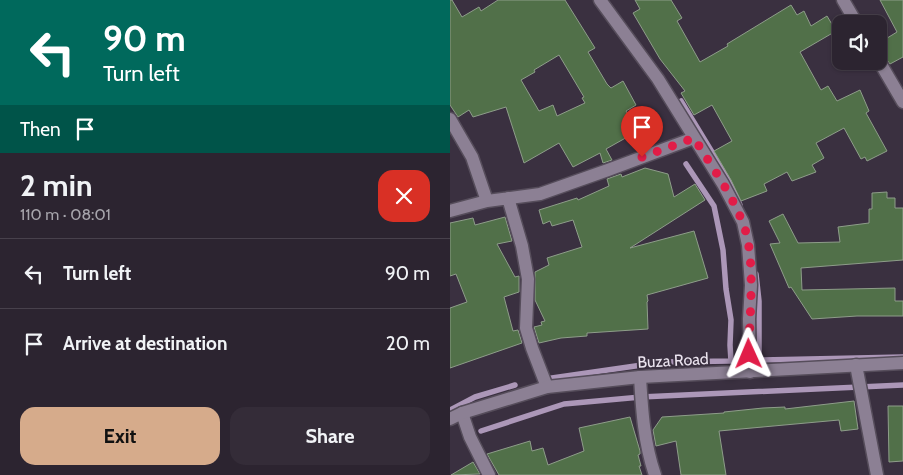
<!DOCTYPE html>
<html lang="en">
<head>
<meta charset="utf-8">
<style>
	body { margin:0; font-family:Cabin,sans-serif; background:#342c38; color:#f1f3f6; height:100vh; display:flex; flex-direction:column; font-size:19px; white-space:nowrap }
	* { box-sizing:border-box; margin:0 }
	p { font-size:16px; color:#a6a4ab }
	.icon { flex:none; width:28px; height:28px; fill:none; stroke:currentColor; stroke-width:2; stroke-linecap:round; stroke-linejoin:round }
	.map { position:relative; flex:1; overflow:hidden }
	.side { display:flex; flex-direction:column; background:#2c2430; width:450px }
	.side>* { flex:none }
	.hud { background:#00695c; color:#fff; overflow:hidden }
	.controls { position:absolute; left:382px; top:15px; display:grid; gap:10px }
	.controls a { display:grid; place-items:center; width:55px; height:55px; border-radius:10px; background:#2c2430; box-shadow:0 1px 4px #0004,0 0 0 1px #48414c; font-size:25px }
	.pin { position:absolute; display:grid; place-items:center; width:42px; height:42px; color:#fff; margin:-51px -21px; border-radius:50% 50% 50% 0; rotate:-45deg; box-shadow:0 0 5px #0007 }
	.pin .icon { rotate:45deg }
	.me { position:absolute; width:55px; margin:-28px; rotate:359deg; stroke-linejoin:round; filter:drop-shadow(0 0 4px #0008) }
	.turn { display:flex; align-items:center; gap:18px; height:105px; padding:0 20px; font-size:22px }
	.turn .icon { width:65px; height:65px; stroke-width:2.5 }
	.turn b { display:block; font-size:35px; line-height:42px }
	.then { display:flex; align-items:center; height:48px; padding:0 20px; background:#0003; gap:10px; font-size:19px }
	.round { display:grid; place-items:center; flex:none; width:52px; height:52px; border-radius:15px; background:#342c38 }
	.summary { display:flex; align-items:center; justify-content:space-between; height:85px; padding:0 20px }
	h1 { font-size:30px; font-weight:700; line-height:38px }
	.action { display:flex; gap:10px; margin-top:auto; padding:10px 20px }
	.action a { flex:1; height:58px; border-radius:15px; background:#d6ab8b; color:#111; font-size:20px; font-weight:700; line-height:58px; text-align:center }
	.action a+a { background:#342c38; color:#f1f3f6 }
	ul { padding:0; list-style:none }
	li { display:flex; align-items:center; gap:15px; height:70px; padding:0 20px; border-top:1px solid #48414c }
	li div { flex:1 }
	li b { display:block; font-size:19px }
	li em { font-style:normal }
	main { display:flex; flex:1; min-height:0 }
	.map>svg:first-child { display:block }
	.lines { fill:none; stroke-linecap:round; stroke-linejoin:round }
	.stream { stroke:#ac97b8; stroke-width:5.5 }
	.building { fill:#517049; stroke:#8e9d8a; fill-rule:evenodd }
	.street-casing { stroke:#564d5b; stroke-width:15 }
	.secondary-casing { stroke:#564d5b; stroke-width:15 }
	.street { stroke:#8c8094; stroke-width:12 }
	.secondary { stroke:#8c8094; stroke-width:12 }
	.route { stroke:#e11d48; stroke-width:9; stroke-dasharray:0 16.2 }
	.labels { text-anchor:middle; stroke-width:4; stroke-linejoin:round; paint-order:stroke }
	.street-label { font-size:16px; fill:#ece5f0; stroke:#3a3040 }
</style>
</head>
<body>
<main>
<section class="side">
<div class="hud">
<div class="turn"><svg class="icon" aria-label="left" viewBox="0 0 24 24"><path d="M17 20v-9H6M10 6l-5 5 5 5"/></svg><div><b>90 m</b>Turn left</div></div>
<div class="then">Then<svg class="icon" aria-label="arrive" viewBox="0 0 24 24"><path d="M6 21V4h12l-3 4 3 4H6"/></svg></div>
</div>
<div class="summary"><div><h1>2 min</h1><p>110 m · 08:01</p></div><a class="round" style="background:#d93025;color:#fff"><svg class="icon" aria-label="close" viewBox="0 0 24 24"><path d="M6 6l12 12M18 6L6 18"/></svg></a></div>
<ul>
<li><svg class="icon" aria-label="left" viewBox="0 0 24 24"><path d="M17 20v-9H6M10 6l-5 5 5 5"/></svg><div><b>Turn left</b></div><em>90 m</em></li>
<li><svg class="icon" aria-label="arrive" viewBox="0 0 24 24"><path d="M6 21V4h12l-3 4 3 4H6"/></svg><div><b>Arrive at destination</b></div><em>20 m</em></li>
</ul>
<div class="action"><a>Exit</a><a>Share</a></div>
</section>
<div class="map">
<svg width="453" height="475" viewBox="0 0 453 475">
	<rect width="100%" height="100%" fill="#3a3040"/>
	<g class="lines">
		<path class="stream" d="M231 101 279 180 290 205
			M306 274 309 301V360L453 357
			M95 379 213 362 281 361 280 345 281 320 276 289 273 250 264 206 236 164
			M0 410 25 397 65 385
			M31 431 114 404 191 397 453 385"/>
	</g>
	<path class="building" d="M0 0H2L12 17 29 7 31 11 48 0H115L145 48 138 52 157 84 161 88 173 81 186 105 176 111 188 131 156 149 162 160 153 163 150 153 123 167 109 143 74 163 56 107 23 117 19 110 8 117 0 105ZM109 55 134 97 132 98 135 103 107 116 103 105 89 111 71 80 85 72 84 70Z
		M185 0H221L232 18 227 21 250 62 278 46 277 44 341 5 347 15 354 11 361 26 377 16 386 31 350 52 371 90 378 86 387 101 410 90 419 111 416 113 437 151 417 161 415 157 411 159 394 128 366 143 374 158 362 165 366 172 342 181 337 172 314 184 317 191 291 201 281 180 264 151 282 141 262 105 244 115 231 93 235 91 210 59 183 13 190 9Z
		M430 0H453V57L440 64 429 49V43L447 32Z
		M195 168 218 174 224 197 245 184 255 200 180 248 244 231 258 278 197 295 198 301 197 302 198 329 137 333V336L111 338 89 343 84 327 92 325 91 322 95 321 85 300V272L99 265 97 258 132 247 123 220 102 226 100 221 93 224 89 210 127 198 128 200 159 186 157 179 171 174 172 177Z
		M437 192V198H445V208H453V260L351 268 352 290 445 288V301H453V316H407L362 319 341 287 339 288 320 244 330 243 319 221 333 214 348 243 390 242 388 227 419 223V209H422V193Z
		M55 217 62 241 47 244 65 277 69 276V292L54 297 63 331 68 330 72 343 0 368V308L17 302 6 274 0 276V223L23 218 25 225Z
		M404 401 408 429 391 431 389 420 269 431 276 475H231L226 441 206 446 203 430 212 417 274 413V412L313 408 335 407V409Z
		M438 406H453V461L439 462Z
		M180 417 190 451V454L188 455 191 466H189L192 475H49L37 454 80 441 82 451 93 448 98 465 134 451 129 428Z
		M23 462 30 474 1 475Z"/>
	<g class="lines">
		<defs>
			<path id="street" d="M150 0 208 79 273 184 293 222 298 245 301 285 299 319 300 372
				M393 0 407 24
				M429 61 453 102
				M0 119 22 157 37 201
				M58 198 72 246 78 279 76 328 82 348 97 387
				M0 211 37 201 90 194 158 170 244 138
				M406 365 427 475
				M190 377C192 411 194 443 205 475
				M12 413 20 437 39 475"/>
			<path id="secondary" d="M0 419 12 413 97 387 190 377 453 363"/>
		</defs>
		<use href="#street" class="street-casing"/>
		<use href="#secondary" class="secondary-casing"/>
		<use href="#street" class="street"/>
		<use href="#secondary" class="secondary"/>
	</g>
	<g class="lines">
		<path class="route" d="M192 157 244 138C260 164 280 191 292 221 307 255 299 316 299 354"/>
	</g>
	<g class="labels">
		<g class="street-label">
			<text transform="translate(223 360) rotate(-3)" y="6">Buza Road</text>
		</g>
	</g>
</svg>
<div class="controls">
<a><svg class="icon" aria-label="sound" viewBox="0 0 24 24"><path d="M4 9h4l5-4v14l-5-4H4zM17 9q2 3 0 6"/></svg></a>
</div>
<div class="pin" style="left:192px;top:157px;background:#d93025"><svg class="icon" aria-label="arrive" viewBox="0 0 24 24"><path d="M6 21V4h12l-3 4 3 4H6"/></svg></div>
<svg class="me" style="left:299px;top:354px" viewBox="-20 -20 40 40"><path d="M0-17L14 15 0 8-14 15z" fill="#e11d48" stroke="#fff" stroke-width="4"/></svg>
</div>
</main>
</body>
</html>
